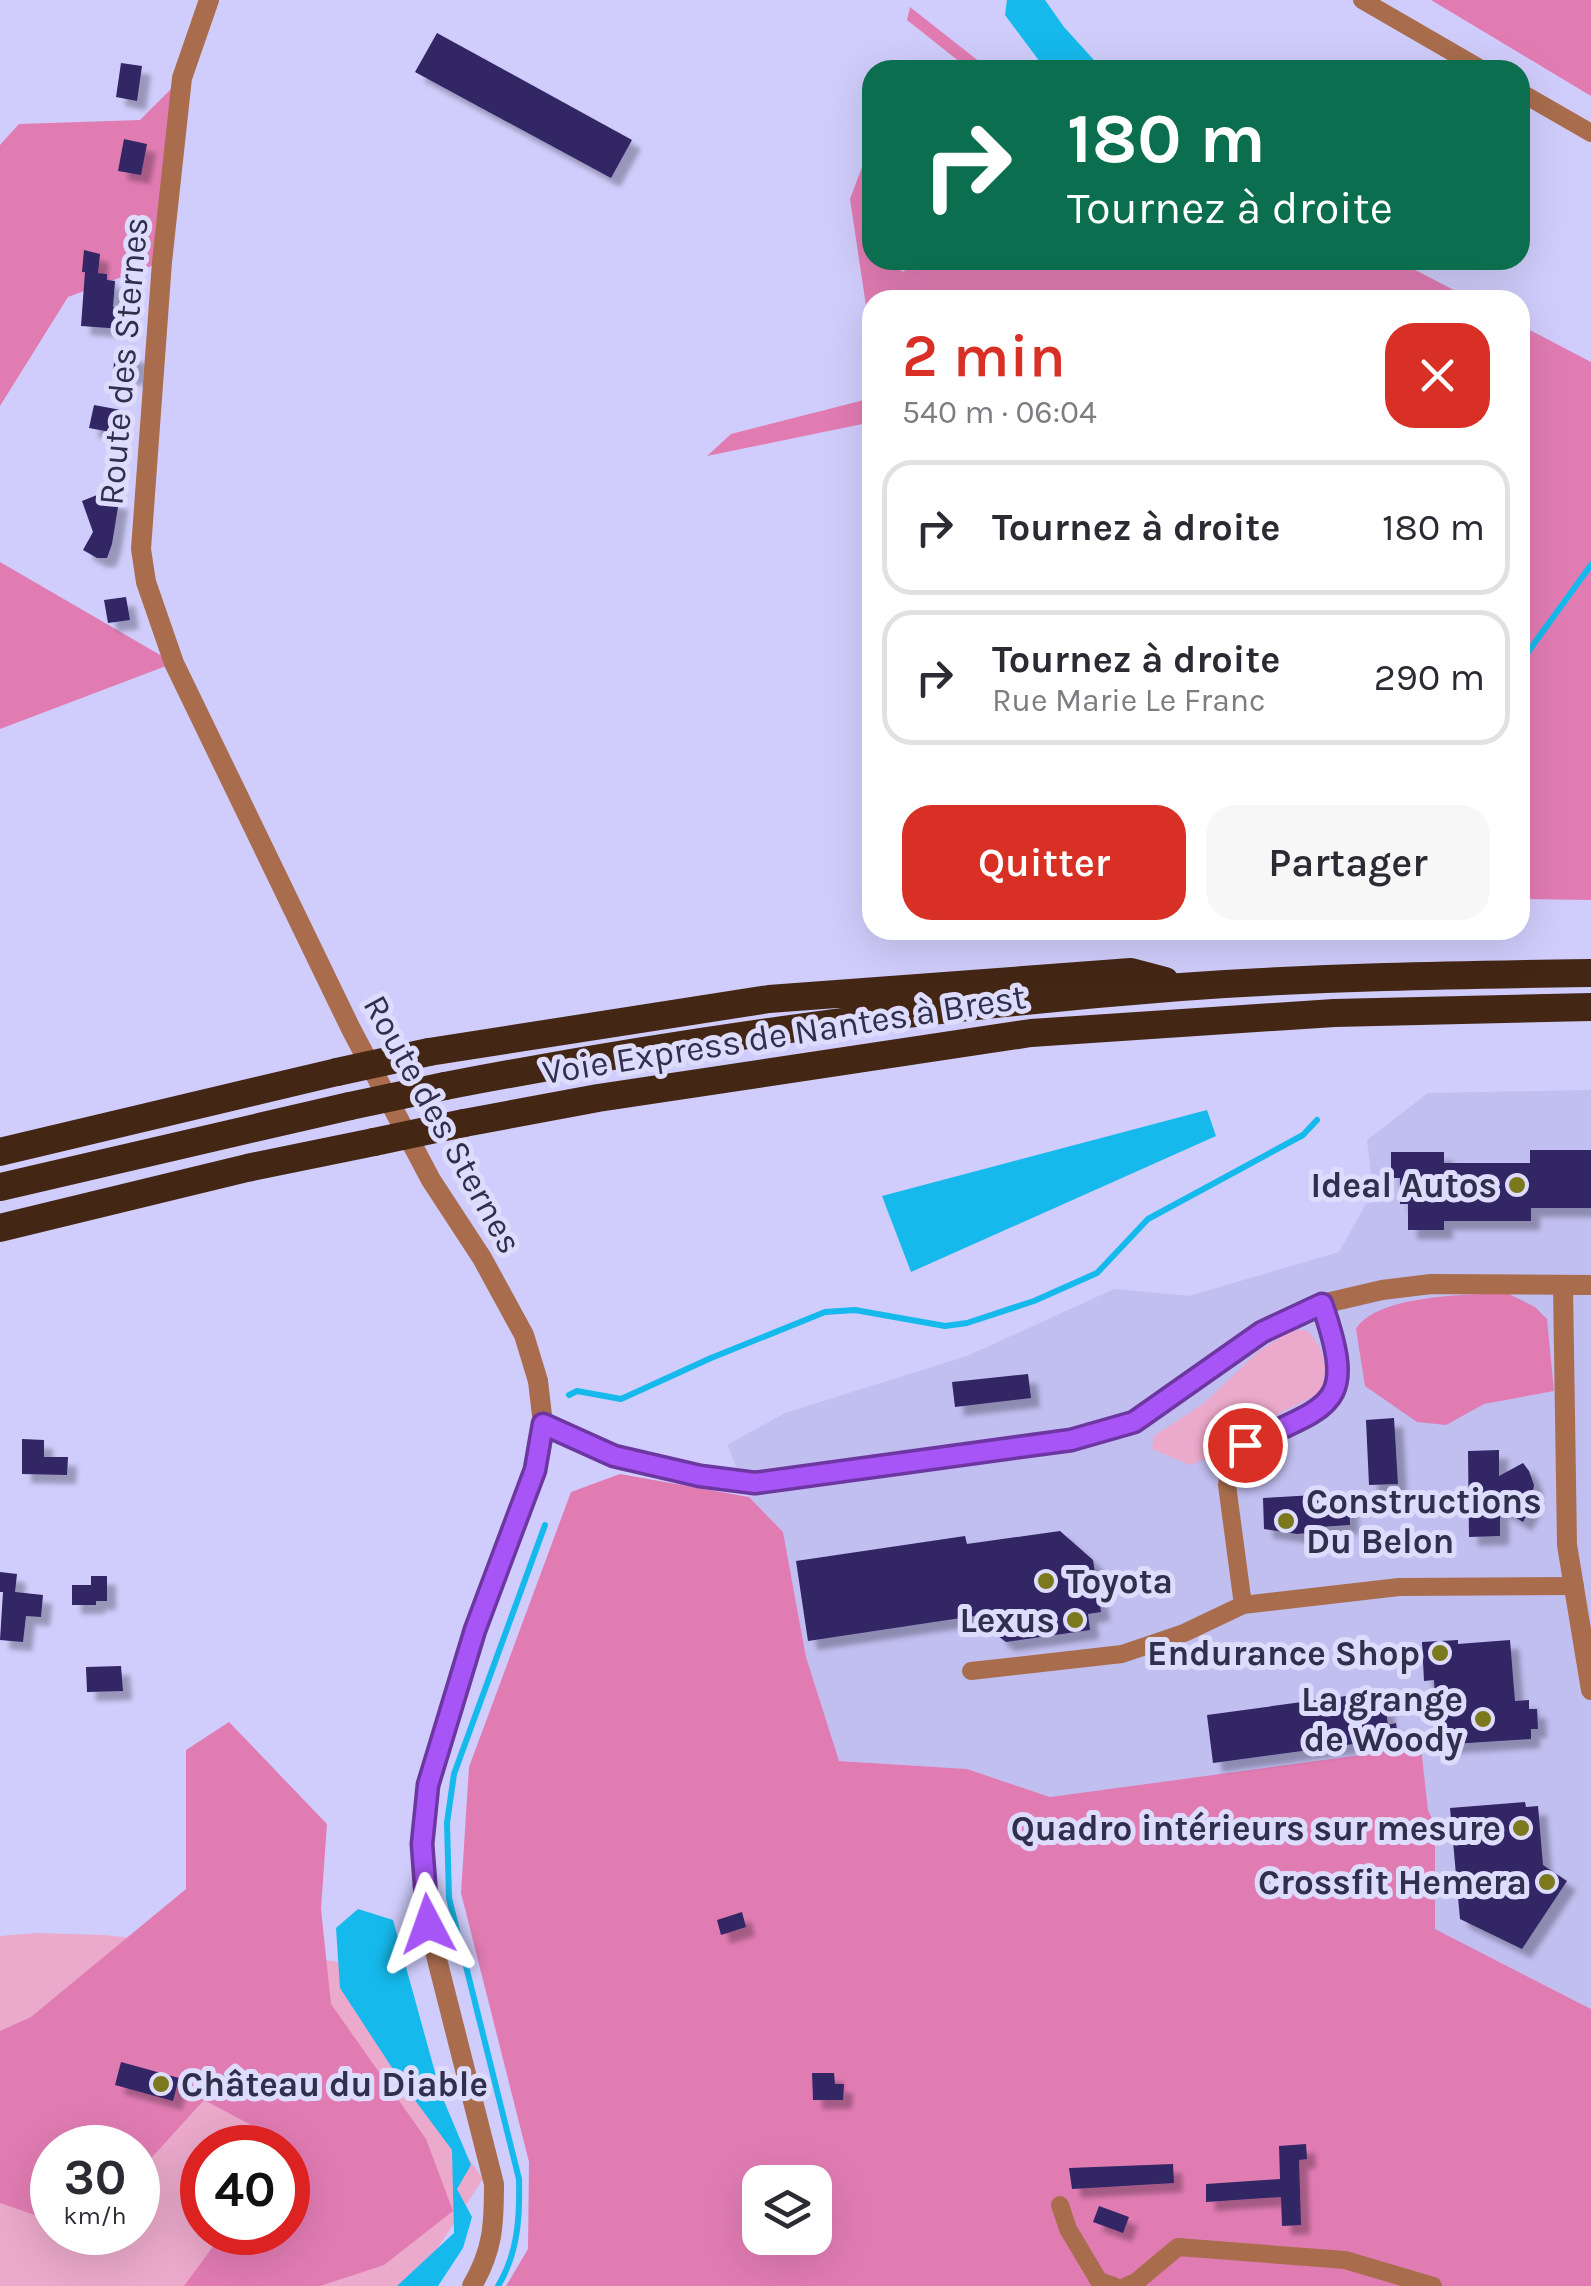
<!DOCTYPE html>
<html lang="fr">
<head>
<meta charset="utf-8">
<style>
	body { margin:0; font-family:Karla,sans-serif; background:#f7f7f7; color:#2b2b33; height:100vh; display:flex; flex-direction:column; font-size:38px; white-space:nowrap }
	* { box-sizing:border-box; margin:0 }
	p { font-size:32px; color:#7c7c81 }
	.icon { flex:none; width:55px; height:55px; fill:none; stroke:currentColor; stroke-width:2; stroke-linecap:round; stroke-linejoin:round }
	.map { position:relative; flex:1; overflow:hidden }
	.side { position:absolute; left:862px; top:290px; width:668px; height:650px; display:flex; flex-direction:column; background:#fff; border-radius:30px; box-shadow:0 10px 40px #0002 }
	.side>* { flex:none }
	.guide { position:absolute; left:862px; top:60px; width:668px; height:210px; border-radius:30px; box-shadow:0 10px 40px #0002; background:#0b6e4f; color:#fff; overflow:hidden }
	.buttons { position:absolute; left:742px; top:2165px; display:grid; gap:20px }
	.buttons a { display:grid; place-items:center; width:90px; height:90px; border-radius:20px; background:#fff; box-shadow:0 10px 40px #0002; font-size:50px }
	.speed { position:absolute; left:30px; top:2125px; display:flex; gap:20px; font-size:50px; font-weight:700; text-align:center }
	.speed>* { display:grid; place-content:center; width:130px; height:130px; border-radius:50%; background:#fff; box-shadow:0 10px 40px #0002; line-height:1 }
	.speed small { font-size:25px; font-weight:400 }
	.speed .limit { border:15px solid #d22; background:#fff; color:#111 }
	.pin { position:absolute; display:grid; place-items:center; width:85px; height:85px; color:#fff; margin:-42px; border:5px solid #fff; border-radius:50%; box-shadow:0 2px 10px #0007 }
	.me { position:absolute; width:110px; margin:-55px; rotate:356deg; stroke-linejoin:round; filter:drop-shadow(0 0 8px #0008) }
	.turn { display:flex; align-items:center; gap:35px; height:210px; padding:0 40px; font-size:45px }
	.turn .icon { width:130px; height:130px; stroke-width:2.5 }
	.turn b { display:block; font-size:70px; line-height:85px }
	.round { display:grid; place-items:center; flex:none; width:105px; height:105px; border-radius:30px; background:#f7f7f7 }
	.overview { display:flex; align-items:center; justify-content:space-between; height:170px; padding:0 40px }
	h1 { font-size:60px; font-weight:600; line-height:75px; color:#d93025 }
	.cta { display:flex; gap:20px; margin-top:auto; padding:20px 40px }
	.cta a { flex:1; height:115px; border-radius:30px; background:#d93025; color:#fff; font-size:40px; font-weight:600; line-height:115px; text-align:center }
	.cta a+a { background:#f7f7f7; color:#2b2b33 }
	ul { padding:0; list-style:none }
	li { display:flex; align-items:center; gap:30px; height:135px; margin:0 20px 15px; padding:0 20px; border:5px solid #e1e1e2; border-radius:30px }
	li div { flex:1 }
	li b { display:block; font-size:38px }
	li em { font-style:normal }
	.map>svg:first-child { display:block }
	.built { fill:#c1bef0 }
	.green { fill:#eba9cb; fill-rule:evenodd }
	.forest { fill:#e17cb3; fill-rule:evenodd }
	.water { fill:#15b9ec }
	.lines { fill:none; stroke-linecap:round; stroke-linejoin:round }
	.stream { stroke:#15b9ec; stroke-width:6 }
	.building { fill:#312565; filter:url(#shadow) }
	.minor { stroke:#a96d4e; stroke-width:18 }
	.tertiary { stroke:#a96d4e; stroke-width:20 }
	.trunk { stroke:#442615; stroke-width:28 }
	.trunk-bridge { stroke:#442615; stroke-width:28 }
	.route-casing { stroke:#6d37a1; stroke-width:25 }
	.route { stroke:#a855f7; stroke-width:18 }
	.poi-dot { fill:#7b781d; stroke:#dedcfc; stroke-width:4 }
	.labels { text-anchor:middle; stroke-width:10; stroke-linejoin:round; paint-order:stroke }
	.street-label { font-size:35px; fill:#322f4d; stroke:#dedcfc }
	.poi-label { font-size:35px; font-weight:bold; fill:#322f4d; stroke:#dedcfc; text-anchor:end }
</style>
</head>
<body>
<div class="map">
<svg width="1591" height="2286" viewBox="0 0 1591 2286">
	<defs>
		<filter id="shadow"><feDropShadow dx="9" dy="9" stdDeviation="2.5" flood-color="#0004"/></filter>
	</defs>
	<rect width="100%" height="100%" fill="#d0cdfc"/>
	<path class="built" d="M1591 1090V2009L1435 1929V1825L1428 1810 1421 1748 1050 1797 967 1769 838 1761 806 1657 783 1532 749 1497 727 1445 785 1413 967 1356 1114 1289 1189 1296 1339 1252 1373 1191 1367 1140 1428 1093Z"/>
	<path class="green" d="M1294 1329 1308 1331C1324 1350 1332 1370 1318 1394L1236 1435 1222 1453 1190 1465 1152 1449 1154 1436 1203 1404 1259 1351Z
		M35 1933 105 1935 350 1963 374 2022 483 2179 420 2275 404 2286H0V1936ZM52 2148H138V2232H52ZM202 2148H288V2232H202Z"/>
	<path class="forest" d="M1431 0H1591V96Z
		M910 7 990 70H970L907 20Z
		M182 78 162 262 68 297 0 406V145L19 124 140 120Z
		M867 154 872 172V260H898L902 272 923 260H1396L1473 300H872V346L850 199Z
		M1520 325 1591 362V900L1520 899Z
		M872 398V422L707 456 731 434Z
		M0 562 174 663 0 729Z
		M1507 1293 1535 1307 1547 1319 1554 1391 1484 1404 1446 1425 1417 1422 1365 1386 1356 1329C1378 1294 1469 1295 1507 1293Z
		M620 1474 749 1497 783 1532 806 1657 839 1761 967 1769 1050 1797 1421 1747 1428 1810 1435 1825V1929L1591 2009V2286H506L528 2249 529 2162 461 1893 469 1767 571 1492ZM760 2182H815V2238H760Z
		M229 1722 327 1824 321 1909 331 2004 426 2139 453 2211 384 2265 320 2286H184L223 2233 288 2232V2148L253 2147V2126L204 2100 143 2167 144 2210 138 2213V2148H52V2221L0 2203V2031L31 2017 186 1889V1750Z"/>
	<path class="water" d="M1007 0H1045L1064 27 1103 70H1046L1005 15Z
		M1207 1110 1216 1136 911 1272 882 1196Z
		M358 1909 393 1920 441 2094 471 2165 457 2189 472 2217 463 2248 438 2286H397L454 2233 452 2150 400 2080 340 1988 336 1928Z"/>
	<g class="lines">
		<path class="stream" d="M1520 663 1591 565
			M569 1395 577 1391 621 1399 711 1358 825 1312 855 1310 945 1326 967 1323 1034 1301 1097 1273 1148 1219 1303 1135 1317 1120
			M498 2286C518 2253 520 2217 519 2179L449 1898 447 1823 454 1774 545 1525"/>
	</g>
	<path class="building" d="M437 33 632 140 611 178 415 72Z
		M121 63 142 66 137 101 116 97Z
		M124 139 147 144 141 175 118 171Z
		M84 250 100 254 98 273 82 272Z
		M85 272 107 274V280L115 281 113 307H124L122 329 81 326Z
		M115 352 138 354 136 377 113 373Z
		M94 405 121 410 116 433 89 428Z
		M97 495 119 501 112 544 107 558H97L83 550 93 532 82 501Z
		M126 597 130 620 108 623 104 600Z
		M1530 1150H1591V1208H1531V1221H1444V1230H1408V1204H1400V1178H1391V1152H1444V1163H1530Z
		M1028 1374 1031 1398 955 1407 952 1382Z
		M1394 1418 1398 1484 1369 1485 1366 1420Z
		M22 1439 44 1440V1457H68L67 1475 22 1474Z
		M1499 1450V1476L1523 1463 1529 1471 1534 1485 1530 1508 1523 1522 1500 1508V1536L1469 1537 1468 1451Z
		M1349 1493 1350 1525 1319 1527V1532L1297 1534 1264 1529 1263 1498Z
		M1060 1531 1093 1560 1101 1612 1088 1614 1090 1630 1006 1642 998 1636 994 1613 808 1641 796 1561 965 1536 967 1544Z
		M0 1572 17 1574 15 1592 43 1595 41 1617 26 1616 23 1642 0 1640 3 1592H0Z
		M91 1576H107V1601H96V1605H72V1585H91Z
		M1458 1640V1644L1510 1640 1515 1701 1529 1700V1709H1537L1538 1729H1531V1739L1438 1745 1434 1680 1424 1681 1422 1642Z
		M121 1666 123 1691 87 1692 86 1667Z
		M1383 1691 1388 1725 1396 1723 1398 1738 1213 1763 1207 1715Z
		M1525 1802 1526 1807 1538 1806 1543 1865 1567 1881 1522 1949 1460 1919 1450 1808Z
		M742 1912 746 1927 721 1935 717 1920Z
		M121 2062 179 2078 173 2101 115 2085Z
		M812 2073H834L835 2084H844L843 2100H813Z
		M1306 2144 1307 2159 1299 2160 1301 2225 1282 2226 1281 2197 1206 2202V2184L1280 2179 1279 2146Z
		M1173 2164 1174 2183 1072 2189 1069 2168Z
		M1099 2206 1129 2217 1123 2233 1093 2222Z"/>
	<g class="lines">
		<path class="minor" d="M1362 0 1483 70
			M1520 92 1591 133
			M1243 1605 1227 1485 1231 1462 1245 1445 1325 1407 1337 1390 1339 1374 1322 1304
			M971 1671 1122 1654 1184 1633 1243 1605 1399 1587 1575 1586
			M1060 2205 1068 2229 1099 2281 1114 2286
			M1126 2286 1136 2282 1178 2247 1345 2260 1433 2286"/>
		<path class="tertiary" d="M209 0 182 78 162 262 141 549 146 582 174 663 351 1029 431 1180 482 1258 524 1335 538 1381 543 1424 535 1470 475 1630 428 1785 422 1844 428 1924 494 2184C494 2225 493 2250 472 2286
			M1563 1285 1567 1545 1591 1690
			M543 1424 614 1456 699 1477 755 1483 849 1471 1071 1439 1133 1422 1262 1332 1322 1304 1382 1290 1431 1284 1591 1285"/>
		<path class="trunk" d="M429 1052 769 999 1131 972 1165 981
			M445 1086C689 1039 934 1006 1181 987 1317 977 1455 975 1591 973
			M464 1123 598 1098 1031 1033 1334 1013 1591 1007
			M0 1152 337 1072
			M0 1187 350 1106
			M0 1228 247 1168 374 1142"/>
		<path class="trunk-bridge" d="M337 1072 429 1052
			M350 1106 445 1086
			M374 1142 464 1123"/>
	</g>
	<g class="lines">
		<defs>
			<path id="route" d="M428 1924 422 1844 428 1785 475 1630 535 1470 543 1424 614 1456 700 1476 755 1483 1071 1440 1134 1422 1262 1332 1322 1304C1358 1408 1331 1404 1245 1445"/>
		</defs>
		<use href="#route" class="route-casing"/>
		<use href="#route" class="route"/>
	</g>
	<g class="poi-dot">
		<circle cx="1517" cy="1185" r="10"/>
		<circle cx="1286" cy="1521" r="10"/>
		<circle cx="1046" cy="1581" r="10"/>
		<circle cx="1075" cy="1620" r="10"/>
		<circle cx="1440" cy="1653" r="10"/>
		<circle cx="1483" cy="1719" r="10"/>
		<circle cx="1521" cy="1828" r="10"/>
		<circle cx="1547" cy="1882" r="10"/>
		<circle cx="161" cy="2084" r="10"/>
	</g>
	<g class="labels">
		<g class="street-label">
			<text transform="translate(123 361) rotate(-85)" y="12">Route des Sternes</text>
			<text transform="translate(784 1034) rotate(-9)" y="12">Voie Express de Nantes à Brest</text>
			<text transform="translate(443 1124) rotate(61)" y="12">Route des Sternes</text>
		</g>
		<g class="poi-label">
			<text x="1497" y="1197">Ideal Autos</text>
			<text x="1306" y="1513" text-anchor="start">Constructions<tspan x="1306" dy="40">Du Belon</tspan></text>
			<text x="1066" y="1593" text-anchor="start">Toyota</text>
			<text x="1055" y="1632">Lexus</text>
			<text x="1420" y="1665">Endurance Shop</text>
			<text x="1463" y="1711">La grange<tspan x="1463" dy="40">de Woody</tspan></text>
			<text x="1501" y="1840">Quadro intérieurs sur mesure</text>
			<text x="1527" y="1894">Crossfit Hemera</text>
			<text x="181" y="2096" text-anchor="start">Château du Diable</text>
		</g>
	</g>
</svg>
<div class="buttons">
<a><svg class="icon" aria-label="layers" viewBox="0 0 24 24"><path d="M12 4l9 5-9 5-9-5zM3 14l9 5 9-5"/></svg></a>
</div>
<div class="speed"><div>30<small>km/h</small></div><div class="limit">40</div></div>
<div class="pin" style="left:1245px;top:1445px;background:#d93025"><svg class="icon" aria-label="arrive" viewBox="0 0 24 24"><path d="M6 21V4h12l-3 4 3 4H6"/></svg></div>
<svg class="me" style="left:428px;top:1924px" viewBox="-20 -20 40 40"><path d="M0-17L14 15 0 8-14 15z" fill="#a855f7" stroke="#fff" stroke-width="4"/></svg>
<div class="guide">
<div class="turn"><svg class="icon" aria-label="right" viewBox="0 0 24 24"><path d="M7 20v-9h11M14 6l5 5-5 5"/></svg><div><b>180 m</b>Tournez à droite</div></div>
</div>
<section class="side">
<div class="overview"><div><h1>2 min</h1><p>540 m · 06:04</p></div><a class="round" style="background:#d93025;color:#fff"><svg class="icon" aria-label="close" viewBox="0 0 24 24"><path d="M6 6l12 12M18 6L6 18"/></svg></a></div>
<ul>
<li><svg class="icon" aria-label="right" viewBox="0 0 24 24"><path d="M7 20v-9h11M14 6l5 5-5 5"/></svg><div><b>Tournez à droite</b></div><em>180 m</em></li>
<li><svg class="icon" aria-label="right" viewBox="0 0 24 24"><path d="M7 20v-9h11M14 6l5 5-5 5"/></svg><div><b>Tournez à droite</b><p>Rue Marie Le Franc</p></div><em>290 m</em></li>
</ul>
<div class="cta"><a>Quitter</a><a>Partager</a></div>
</section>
</div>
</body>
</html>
